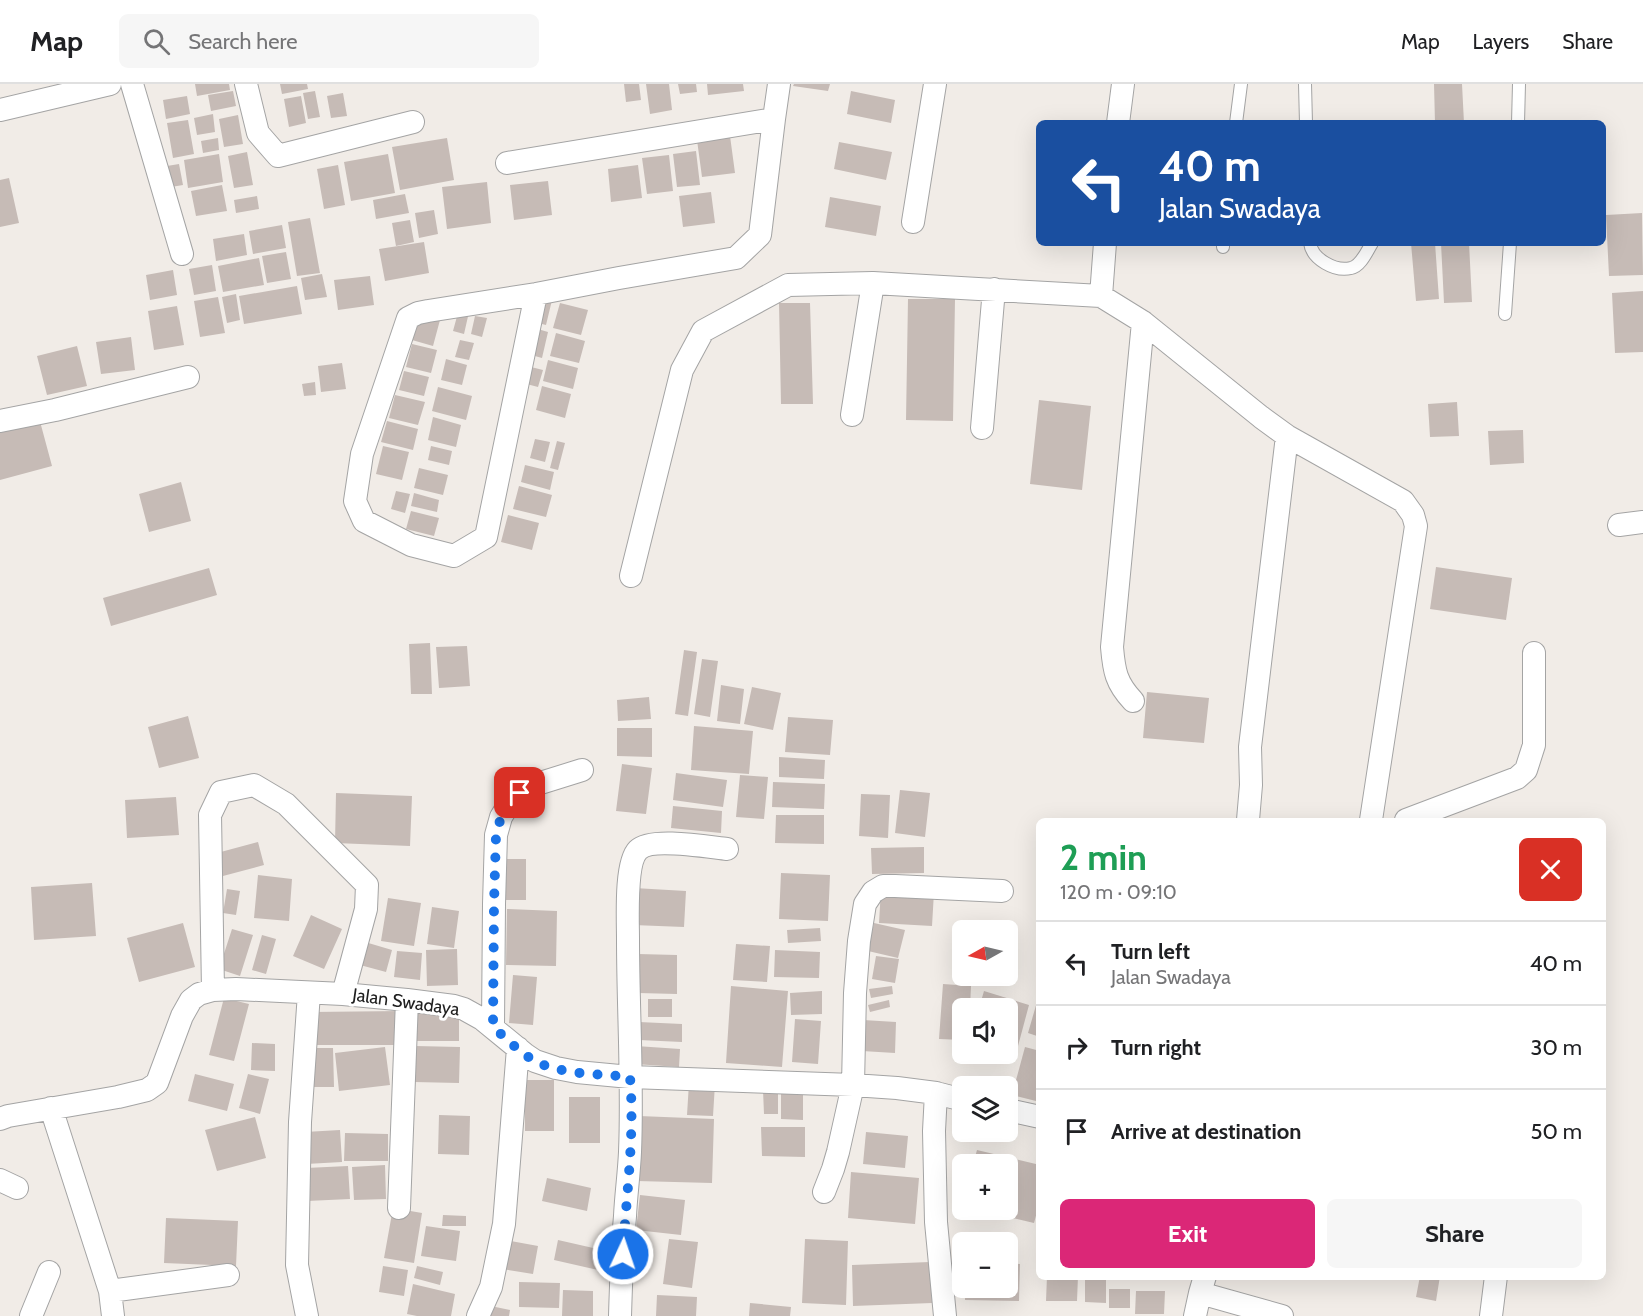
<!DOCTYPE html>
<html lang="en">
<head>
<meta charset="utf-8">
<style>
	body { margin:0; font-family:Cabin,sans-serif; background:#f6f6f6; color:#202124; height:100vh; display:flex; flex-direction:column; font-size:22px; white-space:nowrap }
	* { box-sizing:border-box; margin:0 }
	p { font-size:20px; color:#757577 }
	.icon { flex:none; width:33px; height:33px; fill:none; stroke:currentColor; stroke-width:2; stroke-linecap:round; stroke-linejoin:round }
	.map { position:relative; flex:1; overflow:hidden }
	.sheet { position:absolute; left:1036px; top:734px; width:570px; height:462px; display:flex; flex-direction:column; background:#fff; border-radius:9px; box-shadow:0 6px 24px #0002 }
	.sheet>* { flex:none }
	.top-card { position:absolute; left:1036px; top:36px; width:570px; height:126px; border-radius:9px; box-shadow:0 6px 24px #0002; background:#1a4fa0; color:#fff; overflow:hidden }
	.needle { width:39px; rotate:262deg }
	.fabs { position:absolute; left:952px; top:836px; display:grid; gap:12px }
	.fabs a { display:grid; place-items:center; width:66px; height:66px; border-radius:9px; background:#fff; box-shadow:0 6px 24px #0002; font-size:30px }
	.pin { position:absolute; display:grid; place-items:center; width:51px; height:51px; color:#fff; margin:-26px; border-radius:12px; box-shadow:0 3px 9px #0006 }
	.me { position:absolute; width:66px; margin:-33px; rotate:3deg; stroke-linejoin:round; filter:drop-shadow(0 0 4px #0008) }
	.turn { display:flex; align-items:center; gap:21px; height:126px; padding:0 24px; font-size:27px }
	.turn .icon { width:78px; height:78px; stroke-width:2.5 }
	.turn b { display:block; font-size:42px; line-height:51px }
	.round { display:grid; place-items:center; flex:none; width:63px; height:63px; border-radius:9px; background:#f6f6f6 }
	.summary { display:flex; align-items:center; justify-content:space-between; height:102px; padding:0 24px }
	h1 { font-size:36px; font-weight:800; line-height:45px; color:#1e9e55 }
	.primary-button { display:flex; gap:12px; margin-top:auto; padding:12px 24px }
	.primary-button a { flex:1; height:69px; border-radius:9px; background:#db2777; color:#fff; font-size:24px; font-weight:800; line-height:69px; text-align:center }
	.primary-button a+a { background:#f6f6f6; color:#202124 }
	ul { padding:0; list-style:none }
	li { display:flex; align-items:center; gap:18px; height:84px; padding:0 24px; border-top:2px solid #e0e0e0 }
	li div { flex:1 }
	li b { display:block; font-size:22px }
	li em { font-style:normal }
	header { display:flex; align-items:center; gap:36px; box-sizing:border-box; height:84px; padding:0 30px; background:#fff; border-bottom:2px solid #e0e0e0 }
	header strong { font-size:28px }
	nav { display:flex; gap:33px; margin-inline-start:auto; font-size:21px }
	.search { width:420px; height:54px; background:#f6f6f6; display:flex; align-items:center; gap:15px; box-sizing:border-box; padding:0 21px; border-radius:9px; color:#757577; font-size:22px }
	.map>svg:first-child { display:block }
	.building { fill:#c6bbb6 }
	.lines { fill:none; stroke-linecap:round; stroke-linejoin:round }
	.service-casing { stroke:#a4a4a4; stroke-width:14 }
	.minor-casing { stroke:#a4a4a4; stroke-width:24 }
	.service { stroke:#fff; stroke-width:12 }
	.minor { stroke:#fff; stroke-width:22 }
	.route { stroke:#1a73e8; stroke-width:10; stroke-dasharray:0 18 }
	.labels { text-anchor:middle; stroke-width:6; stroke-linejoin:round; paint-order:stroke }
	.street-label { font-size:18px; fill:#202020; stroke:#fff }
</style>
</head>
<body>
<header>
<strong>Map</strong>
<div class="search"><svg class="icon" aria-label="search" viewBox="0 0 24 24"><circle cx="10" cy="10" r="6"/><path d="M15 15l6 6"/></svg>Search here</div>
<nav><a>Map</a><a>Layers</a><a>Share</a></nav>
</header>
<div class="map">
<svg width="1643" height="1232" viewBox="0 0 1643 1232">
	<rect width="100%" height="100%" fill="#f1ece7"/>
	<path class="building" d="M195 0H229L230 6 197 12Z
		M280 0H307L308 5 282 10Z
		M624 0H639L641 16 626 18Z
		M646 0H669L672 26 650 30Z
		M678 0H696L697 8 680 10Z
		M707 0H743L744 7 708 11Z
		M794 0H830L828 7 793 2Z
		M1434 0H1462L1464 39H1435Z
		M233 7 236 22 211 27 208 11Z
		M315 7 320 33 308 35 303 9Z
		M851 7 895 16 891 39 847 30Z
		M343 9 347 32 331 34 327 12Z
		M187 12 190 30 166 35 163 16Z
		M301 12 306 39 289 43 284 15Z
		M213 30 215 48 197 51 194 34Z
		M238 31 243 60 224 63 219 35Z
		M188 36 194 70 173 74 167 39Z
		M730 52 735 89 702 93 697 56Z
		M218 54 219 66 203 69 201 57Z
		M447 54 454 96 400 106 392 63Z
		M839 58 892 68 886 96 834 85Z
		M696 67 700 101 677 103 673 70Z
		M247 68 253 101 234 104 228 72Z
		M219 70 223 98 188 104 184 76Z
		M388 70 395 109 351 117 344 78Z
		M669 71 673 107 647 110 642 74Z
		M179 80 183 101 165 104 161 83Z
		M338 81 345 121 324 125 317 85Z
		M638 81 642 114 611 118 608 85Z
		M9 94 19 139 0 143V96Z
		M548 97 552 131 514 136 510 101Z
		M487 98 491 139 447 145 442 103Z
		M222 101 227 127 196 132 191 107Z
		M711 108 715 139 683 143 679 112Z
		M405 110 409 129 376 135 373 116Z
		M257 112 259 125 236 129 234 116Z
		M830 113 881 122 876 152 825 143Z
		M434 126 438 150 419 154 415 129Z
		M1642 129 1643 191 1609 192 1606 131Z
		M310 134 320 189 297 192 288 138Z
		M410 136 414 158 396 162 392 139Z
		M282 141 286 164 253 170 249 147Z
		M244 150 247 171 216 177 213 155Z
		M424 158 429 189 385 197 379 165Z
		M1411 159H1435L1439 215 1416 217Z
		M1441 159H1469L1472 218 1444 219Z
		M286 168 291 195 267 199 262 172Z
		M259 174 264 201 223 208 218 182Z
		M212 181 216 207 194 211 189 185Z
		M173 186 177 211 150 216 146 191Z
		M322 190 327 213 305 216 301 194Z
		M370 192 374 221 338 226 334 196Z
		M297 202 302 230 244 240 239 212Z
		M1643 207V268L1615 269 1612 209Z
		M236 210 240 236 227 239 222 213Z
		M218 213 225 249 200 253 194 217Z
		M541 213 552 216 546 241 534 238Z
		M908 215H955L953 337 906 336Z
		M560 219 588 226 581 251 553 244Z
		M779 219H810L813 320H781Z
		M177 222 184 261 154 266 148 227Z
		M459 225 469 228 464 250 453 247Z
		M418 231 440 236 433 262 412 256Z
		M475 232 487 234 482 253 471 250Z
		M531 243 548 248 542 274 524 269Z
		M556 249 585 257 579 279 550 272Z
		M131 253 135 286 101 290 96 258Z
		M460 256 474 259 469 276 455 273Z
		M412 260 437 266 431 289 406 283Z
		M77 262 87 302 47 311 37 272Z
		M446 275 467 281 462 301 441 296Z
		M548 276 578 284 573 305 543 297Z
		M342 279 346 305 321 308 318 282Z
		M523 281 543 286 538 303 519 298Z
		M404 287 429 293 424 312 399 306Z
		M315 298 316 311 304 312 302 300Z
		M542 302 571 310 565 334 536 326Z
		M438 303 472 312 466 336 432 327Z
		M395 311 425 318 418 341 389 334Z
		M1039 316 1091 322 1082 406 1030 400Z
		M1457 318 1459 352 1430 353 1428 320Z
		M38 330 52 382 0 396V340Z
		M433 333 461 341 456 363 428 356Z
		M387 337 418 345 413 366 381 358Z
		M1523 346 1524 379 1490 381 1488 347Z
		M535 355 550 358 545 378 530 374Z
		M557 357 565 359 558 386 550 384Z
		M383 362 409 368 402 396 376 390Z
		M431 362 452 367 449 381 428 376Z
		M525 381 554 388 550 406 521 398Z
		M419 384 448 391 443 411 414 404Z
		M181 398 191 437 149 448 139 410Z
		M519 402 552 411 546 433 513 425Z
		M396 407 410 410 405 429 391 425Z
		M414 409 439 416 437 428 411 422Z
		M411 427 439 434 434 452 406 445Z
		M508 431 539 439 532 466 501 458Z
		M1436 483 1512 494 1506 536 1430 525Z
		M209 484 217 511 111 542 103 514Z
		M430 559 432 610H411L409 560Z
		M467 562 470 602 439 604 436 563Z
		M684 566 697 568 688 632 675 630Z
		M702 575 718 577 710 633 694 630Z
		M721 601 744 605 740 640 717 637Z
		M752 603 781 609 773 646 744 640Z
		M1147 608 1209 614 1204 659 1143 654Z
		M649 613 651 635 618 637 617 616Z
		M188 632 199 674 159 684 148 643Z
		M788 633 833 636 830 671 785 668Z
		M694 642 753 647 749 690 691 686Z
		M617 644H652V673L617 672Z
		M779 673 825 676 824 695 779 693Z
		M622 680 652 684 646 730 616 727Z
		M676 689 727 696 723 723 673 716Z
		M740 691 768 693 764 735 736 733Z
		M773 698 825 700 824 725 772 723Z
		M900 706 930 709 925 753 895 749Z
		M336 709 412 712 410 762 335 759Z
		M861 710 890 711 888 754 859 752Z
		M176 713 179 751 127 754 125 716Z
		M673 722 722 727 721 749 671 744Z
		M776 731H824V760L775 759Z
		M258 758 264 781 223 792 217 769Z
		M924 763V789L872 790 871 764Z
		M505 775H526V816H505Z
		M781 789 830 791 828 837 779 835Z
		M258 791 292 795 289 837 254 834Z
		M92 799 96 852 34 856 31 803Z
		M634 804 686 807 684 843 633 841Z
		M227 805 240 807 236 831 223 829Z
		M881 805 934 808 932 842 879 839Z
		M388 814 421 819 414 862 381 857Z
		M432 823 459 827 454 864 427 860Z
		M507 825 557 827 556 882 506 881Z
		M311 831 342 845 324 885 293 872Z
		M183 839 195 883 139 898 127 854Z
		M874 839 905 846 898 874 868 867Z
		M820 844 821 857 788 859 787 846Z
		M232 845 253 851 240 892 219 885Z
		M262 851 276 855 266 890 252 886Z
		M365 858 392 866 386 888 360 881Z
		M736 860 770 862 767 898 733 896Z
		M457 865 458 901 427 902 426 866Z
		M775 866 820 868 819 894 774 893Z
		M397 867 422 869 420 896 394 893Z
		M638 870 677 871V910L638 909Z
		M876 872 899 875 895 899 872 895Z
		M513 891 537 893 533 941 509 939Z
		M943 900 971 902 970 924H963V956L939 955Z
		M731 902 788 907 782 983 726 979Z
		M892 902 893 910 871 914 869 905Z
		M822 907V930L791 931 790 909Z
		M984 907 1029 921 1018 962 1008 959V924H979Z
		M1039 911H1040V953L1028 949Z
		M224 914 249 920 234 977 209 971Z
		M648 915H672V933H648Z
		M889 916 890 923 870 928 868 921Z
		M402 927V961H311V928Z
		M413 927H459V957H414Z
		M795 935 821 937 818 980 792 978Z
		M863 936 896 938 895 969 862 967Z
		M639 938 682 940V958L639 956Z
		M252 959 275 960V987L251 986Z
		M415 962 460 963 459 999 414 998Z
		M636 962 680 965 679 983 635 980Z
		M385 963 390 1001 339 1007 335 969Z
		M1025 963 1040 967V1018L1012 1011Z
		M309 964H333L334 1003H310Z
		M195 990 234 1000 227 1027 188 1017Z
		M248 990 269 995 260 1030 239 1024Z
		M525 996H554V1047H525Z
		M689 999 715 1000 713 1032 687 1031Z
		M763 1006H778V1030H764Z
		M781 1009H803V1036L781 1035Z
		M569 1013H600V1059H569Z
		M439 1031 470 1032 469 1071 438 1070Z
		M639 1032 714 1035 712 1099 637 1097Z
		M255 1033 266 1074 217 1087 205 1046Z
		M761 1043H805V1073L762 1072Z
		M340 1046 342 1078 306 1080 305 1048Z
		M866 1048 908 1052 905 1084 863 1080Z
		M345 1049 388 1050V1077H344Z
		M977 1066 1040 1081V1117L1034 1139 980 1126 1008 1125V1080H973Z
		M385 1081 386 1115 354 1116 352 1083Z
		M348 1082 350 1115 307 1117 306 1084Z
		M851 1088 919 1094 915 1140 848 1134Z
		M547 1094 591 1104 587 1127 542 1117Z
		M640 1111 685 1116 681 1151 636 1146Z
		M393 1124 422 1129 414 1179 384 1174Z
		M443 1131 466 1132V1142H442Z
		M166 1134 238 1137 236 1182 164 1179Z
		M426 1142 460 1147 456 1177 421 1172Z
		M669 1155 698 1158 692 1204 663 1200Z
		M805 1155 848 1157 846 1221 802 1219Z
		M506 1156 538 1162 533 1190 502 1185Z
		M558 1156 602 1166 598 1186 554 1176Z
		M930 1178 932 1219 853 1222 852 1181Z
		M1008 1179 1020 1180 1019 1217 965 1216V1203H1008Z
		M383 1182 408 1186 404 1212 379 1208Z
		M417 1182 443 1188 440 1201 414 1194Z
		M1047 1192H1078L1077 1217H1046Z
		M1085 1192H1106V1219L1085 1218Z
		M1420 1192H1440L1436 1217 1416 1213Z
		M519 1198 560 1199 559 1224 519 1223Z
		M413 1200 455 1210 451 1232H417L407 1230Z
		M1109 1205H1130V1224H1109Z
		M563 1206 593 1207V1232H562Z
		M1136 1207H1165L1164 1230H1135Z
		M657 1211 697 1213 696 1232H656Z
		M750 1219 791 1223 790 1232H749Z
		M486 1221 510 1226 509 1232H484Z"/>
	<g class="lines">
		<defs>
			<path id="service" d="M1305 0 1306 39
				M1236 39 1241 0
				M1518 39 1519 0
				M1310 159C1312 175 1335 188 1351 184 1361 182 1367 167 1372 159
				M1223 163V159
				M1505 230 1510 159"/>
			<path id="minor" d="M132 0 182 170
				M246 0 258 49 278 72 413 38
				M0 26 110 0
				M1118 39 1123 0
				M507 79 774 35
				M913 138 935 0
				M536 210 486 453 454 472 411 461 364 437 355 417 362 370 408 234 418 229 428 227 536 210 619 194 736 174 760 151 774 35 779 0
				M1101 212 1105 159
				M852 331 873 199
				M0 337 55 326 188 293
				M982 344 994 205
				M1619 441 1643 438
				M631 492 682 286 703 247 788 201 873 199 1101 212 1143 238 1261 333 1287 352 1403 417 1413 431 1416 442 1371 736
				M1133 617C1116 599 1114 587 1112 563L1143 238
				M1248 736 1251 701 1250 663 1287 352
				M1406 736 1517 694 1526 686 1534 661V569
				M213 906 210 731 221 708 254 701 286 720 367 801 366 825 343 910
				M493 943 494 820 496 751 501 733 509 720 520 709 534 701 582 686
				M936 1009 934 1047 936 1138 945 1232
				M51 1024 110 1207 113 1232
				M1008 1026 1040 1033
				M0 1035 8 1032 118 1013 147 1006 157 999 182 932 191 916 199 910 213 906 236 905 343 910 407 916 454 922 464 925 482 935 526 971 535 977 556 984 577 988 630 993 853 1001 897 1004 936 1009 963 1016
				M0 1096 17 1104
				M824 1108 833 1085 838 1068 853 1001 855 909 859 857 865 820 873 808 883 802H895L1002 807
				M399 1124 407 916
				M1205 1192 1200 1209 1282 1232
				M110 1207 228 1191
				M31 1232 49 1188
				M307 1232 297 1181 300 1038 309 909
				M478 1232 491 1203 504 1140 518 964
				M620 1232C621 1199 622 1165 625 1132 626 1111 629 1090 630 1068 633 997 628 926 628 855 628 835 625 779 638 766 651 753 708 763 727 765
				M1195 1232 1200 1209
				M1491 1232 1496 1192"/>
		</defs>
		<use href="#service" class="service-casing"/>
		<use href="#minor" class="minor-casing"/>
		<use href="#service" class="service"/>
		<use href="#minor" class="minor"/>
	</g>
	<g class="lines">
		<path class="route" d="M520 709 509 720 501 733 496 751 494 820 493 943C506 954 518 967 533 976 559 991 601 990 630 993 635 1052 626 1112 623 1170"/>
	</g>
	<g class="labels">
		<g class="street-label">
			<text transform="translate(406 918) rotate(8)" y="6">Jalan Swadaya</text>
		</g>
	</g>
</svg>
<div class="fabs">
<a><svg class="needle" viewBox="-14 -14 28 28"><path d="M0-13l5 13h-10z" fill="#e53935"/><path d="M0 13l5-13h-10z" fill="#757577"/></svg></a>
<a><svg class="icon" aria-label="sound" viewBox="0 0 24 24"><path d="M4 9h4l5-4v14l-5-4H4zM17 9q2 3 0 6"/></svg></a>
<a><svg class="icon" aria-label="layers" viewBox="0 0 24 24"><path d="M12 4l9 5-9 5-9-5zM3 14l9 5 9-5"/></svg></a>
<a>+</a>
<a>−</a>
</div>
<div class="pin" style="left:520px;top:709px;background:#d93025"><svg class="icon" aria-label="arrive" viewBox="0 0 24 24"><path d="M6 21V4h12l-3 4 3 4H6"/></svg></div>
<svg class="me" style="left:623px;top:1170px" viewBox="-20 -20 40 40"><circle r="17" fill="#1a73e8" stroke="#fff" stroke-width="3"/><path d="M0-11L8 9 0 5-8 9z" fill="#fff"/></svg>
<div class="top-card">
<div class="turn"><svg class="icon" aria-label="left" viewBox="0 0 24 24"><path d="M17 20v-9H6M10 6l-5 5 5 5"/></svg><div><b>40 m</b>Jalan Swadaya</div></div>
</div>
<section class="sheet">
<div class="summary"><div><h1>2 min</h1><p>120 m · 09:10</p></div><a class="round" style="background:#d93025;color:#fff"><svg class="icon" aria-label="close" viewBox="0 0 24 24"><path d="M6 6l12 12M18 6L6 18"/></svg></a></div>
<ul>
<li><svg class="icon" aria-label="left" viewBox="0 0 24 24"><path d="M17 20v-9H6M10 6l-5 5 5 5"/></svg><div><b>Turn left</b><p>Jalan Swadaya</p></div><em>40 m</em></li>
<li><svg class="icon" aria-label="right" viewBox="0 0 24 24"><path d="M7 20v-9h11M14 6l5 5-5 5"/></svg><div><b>Turn right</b></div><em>30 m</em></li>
<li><svg class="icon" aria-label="arrive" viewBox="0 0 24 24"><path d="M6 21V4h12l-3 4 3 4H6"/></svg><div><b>Arrive at destination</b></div><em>50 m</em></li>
</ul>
<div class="primary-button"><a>Exit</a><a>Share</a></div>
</section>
</div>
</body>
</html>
